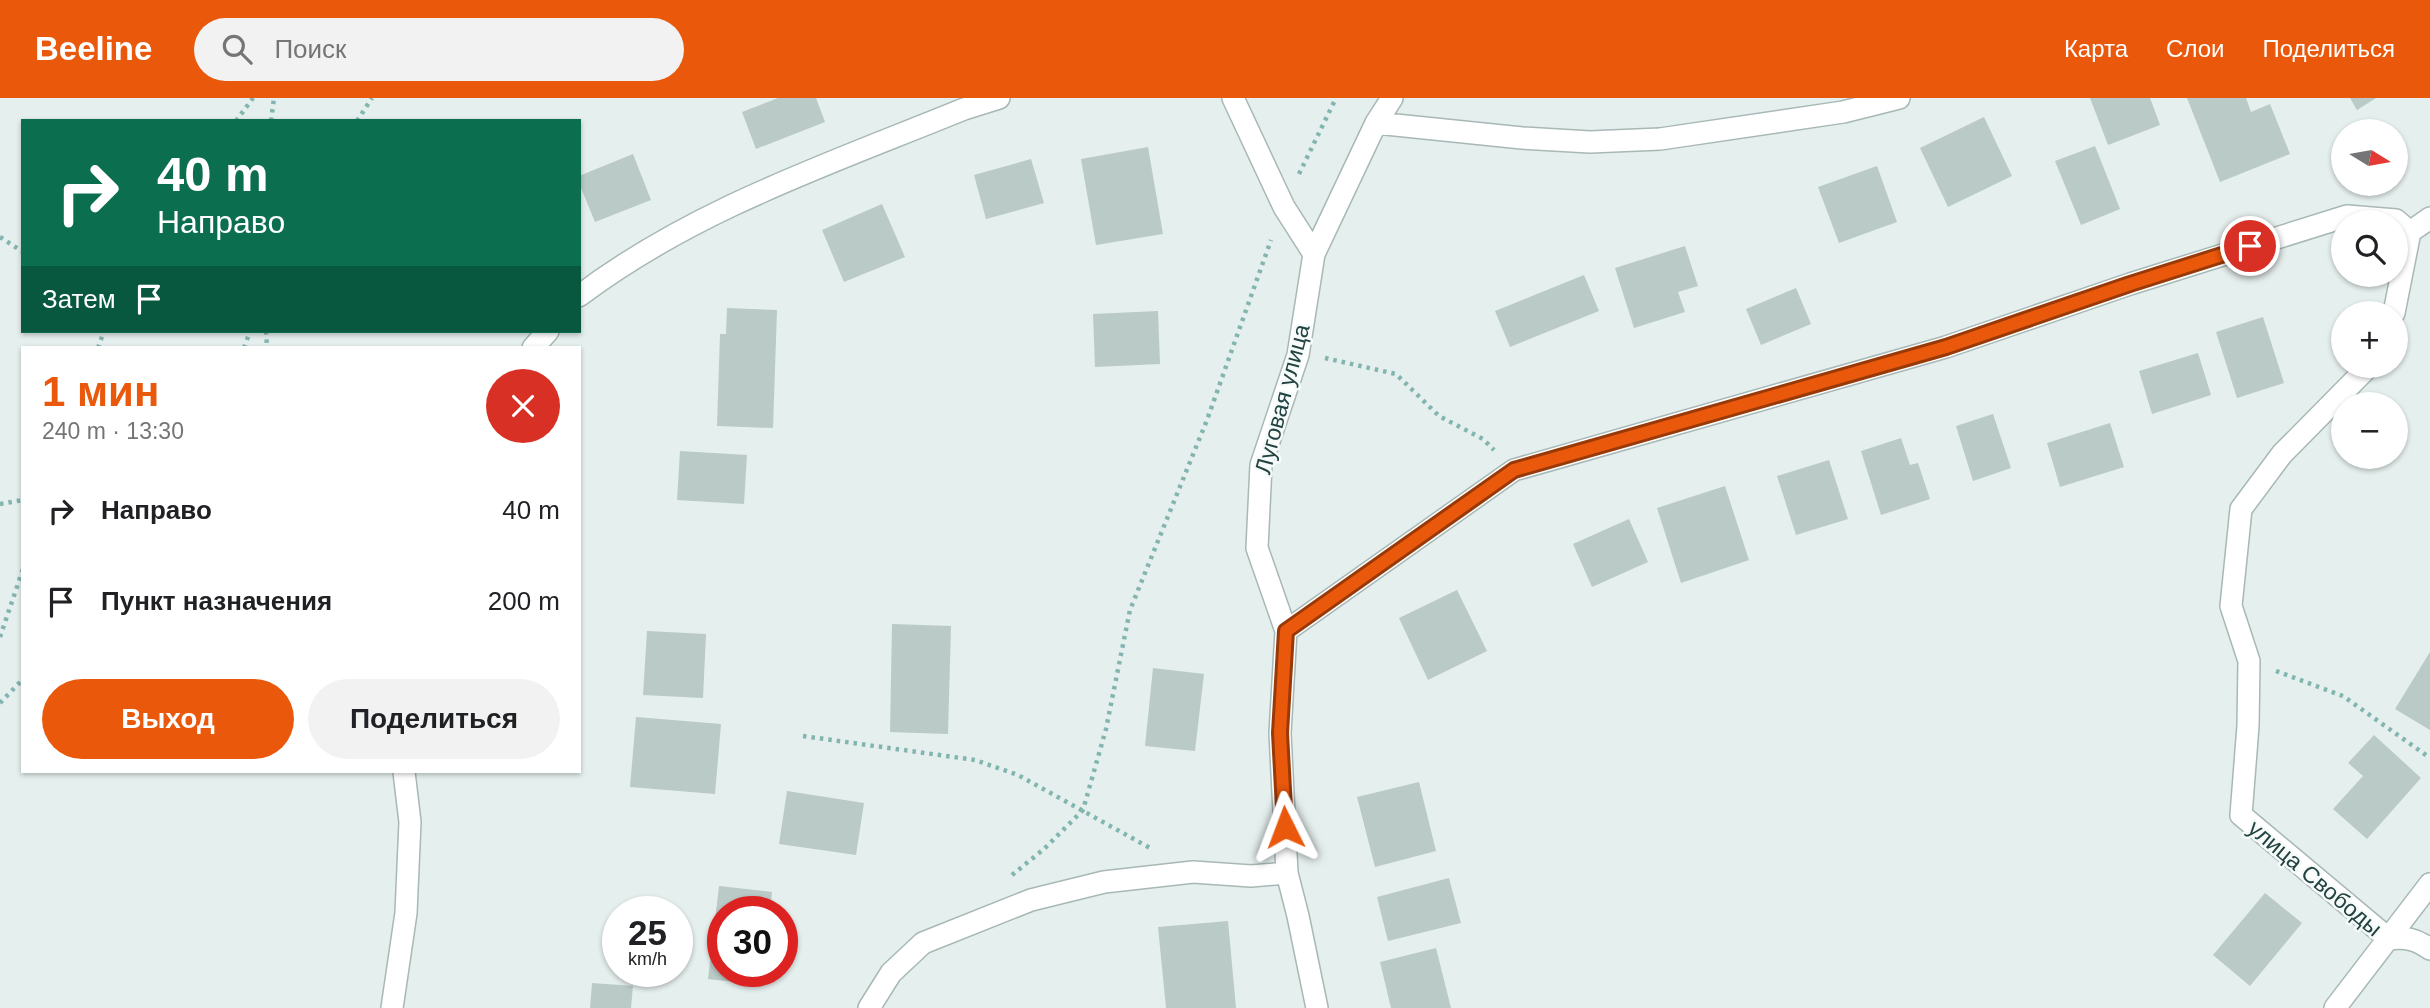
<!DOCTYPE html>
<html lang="ru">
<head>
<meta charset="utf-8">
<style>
	body { margin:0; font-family:Arial,sans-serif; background:#f2f2f2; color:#202124; height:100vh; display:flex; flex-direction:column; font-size:26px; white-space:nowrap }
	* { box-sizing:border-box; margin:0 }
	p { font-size:23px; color:#757577 }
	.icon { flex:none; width:38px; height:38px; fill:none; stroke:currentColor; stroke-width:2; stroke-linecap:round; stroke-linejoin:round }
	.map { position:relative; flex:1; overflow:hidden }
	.details { position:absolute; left:21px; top:248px; width:560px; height:427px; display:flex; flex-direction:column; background:#fff; border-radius:0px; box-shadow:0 2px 5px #0004 }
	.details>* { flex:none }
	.banner { position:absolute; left:21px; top:21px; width:560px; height:214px; border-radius:0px; box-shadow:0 2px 5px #0004; background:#0b6e4f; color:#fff; overflow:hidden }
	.needle { width:46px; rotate:101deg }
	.buttons { position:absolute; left:2331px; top:21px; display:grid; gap:14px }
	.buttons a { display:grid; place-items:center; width:77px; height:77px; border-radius:50%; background:#fff; box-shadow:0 2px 5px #0004; font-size:35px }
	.speed { position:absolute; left:602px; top:798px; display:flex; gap:14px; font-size:35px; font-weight:700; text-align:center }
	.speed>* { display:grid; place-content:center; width:91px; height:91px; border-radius:50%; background:#fff; box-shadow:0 2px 5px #0004; line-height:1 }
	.speed small { font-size:18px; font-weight:400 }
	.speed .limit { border:10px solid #d22; background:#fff; color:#111 }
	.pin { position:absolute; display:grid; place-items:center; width:60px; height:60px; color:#fff; margin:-30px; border:4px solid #fff; border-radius:50%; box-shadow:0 2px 7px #0007 }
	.me { position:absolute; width:77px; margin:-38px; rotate:357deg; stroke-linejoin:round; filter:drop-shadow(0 0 5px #0008) }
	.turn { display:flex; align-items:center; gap:24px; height:147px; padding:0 21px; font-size:32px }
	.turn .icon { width:91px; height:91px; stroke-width:2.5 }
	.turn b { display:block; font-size:49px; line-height:60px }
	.then { display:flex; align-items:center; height:66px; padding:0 21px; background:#0003; gap:14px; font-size:26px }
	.round { display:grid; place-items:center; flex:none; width:74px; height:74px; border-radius:37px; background:#f2f2f2 }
	.summary { display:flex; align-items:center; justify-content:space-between; height:119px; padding:0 21px }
	h1 { font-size:42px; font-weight:700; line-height:52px; color:#ea580c }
	.cta { display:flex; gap:14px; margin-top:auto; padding:14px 21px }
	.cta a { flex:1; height:80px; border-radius:42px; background:#ea580c; color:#fff; font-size:28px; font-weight:700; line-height:80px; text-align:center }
	.cta a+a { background:#f2f2f2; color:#202124 }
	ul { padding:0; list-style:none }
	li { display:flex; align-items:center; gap:21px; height:91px; padding:0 21px }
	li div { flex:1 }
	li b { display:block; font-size:26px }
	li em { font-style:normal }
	header { display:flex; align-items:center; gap:42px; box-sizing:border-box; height:98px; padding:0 35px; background:#ea580c; color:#fff }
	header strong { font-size:33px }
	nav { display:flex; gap:38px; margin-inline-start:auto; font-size:24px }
	.search { width:490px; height:63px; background:#f2f2f2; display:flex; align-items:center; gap:18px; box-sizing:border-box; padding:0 24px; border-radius:38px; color:#757577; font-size:26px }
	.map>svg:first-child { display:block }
	.building { fill:#bacac7 }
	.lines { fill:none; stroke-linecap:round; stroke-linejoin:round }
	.minor-casing { stroke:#a7b8b6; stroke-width:24 }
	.path { stroke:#83b5b0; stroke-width:4.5; stroke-dasharray:3.5 5; stroke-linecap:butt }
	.minor { stroke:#fff; stroke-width:21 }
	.route-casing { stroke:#983908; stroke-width:18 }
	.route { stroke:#ea580c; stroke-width:12 }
	.labels { text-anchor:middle; stroke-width:5; stroke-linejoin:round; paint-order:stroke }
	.street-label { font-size:23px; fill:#224341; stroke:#f6fbfa }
</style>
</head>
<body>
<header>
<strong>Beeline</strong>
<div class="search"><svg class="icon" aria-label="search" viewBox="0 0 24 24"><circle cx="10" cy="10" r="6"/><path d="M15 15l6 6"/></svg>Поиск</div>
<nav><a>Карта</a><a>Слои</a><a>Поделиться</a></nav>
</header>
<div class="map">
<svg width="2430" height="910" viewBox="0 0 2430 910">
	<rect width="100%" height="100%" fill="#e5efed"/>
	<path class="building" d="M778 0H816L825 24 756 51 742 14Z
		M2090 0H2150L2160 27 2108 47Z
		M2187 0H2246L2251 14 2270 6 2290 56 2220 84Z
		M2350 0H2376L2357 12Z
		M1984 19 2012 78 1948 109 1920 50Z
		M2095 48 2120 111 2081 127 2055 63Z
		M1148 49 1163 136 1096 147 1081 61Z
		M633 56 651 102 595 124 579 85V78Z
		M1031 61 1044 105 986 121 974 77Z
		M1877 68 1897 124 1839 145 1818 89Z
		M882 106 905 159 844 184 822 132Z
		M1685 148 1698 188 1678 194 1685 214 1634 230 1615 170Z
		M1584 177 1599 213 1510 249 1495 213Z
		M1796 190 1811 226 1761 247 1746 211Z
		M727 210 777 212 773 330 717 328 720 236H726Z
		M1158 213 1160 266 1095 269 1093 216Z
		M2263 219 2284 285 2237 300 2216 234Z
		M2198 255 2211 297 2152 316 2139 273Z
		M1993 316 2011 370 1973 383 1956 328Z
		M2110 325 2124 369 2060 389 2047 345Z
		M1901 340 1910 367 1918 365 1930 401 1881 417 1861 353Z
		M680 353 747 357 744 406 677 402Z
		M1829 362 1848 421 1796 437 1777 378Z
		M1725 388 1749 462 1681 485 1657 410Z
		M1629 421 1648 464 1592 489 1573 446Z
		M1457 492 1487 553 1428 582 1399 520Z
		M892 526 951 528 948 636 890 634Z
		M647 533 706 536 703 600 643 597Z
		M2430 554V632L2395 611Z
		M1153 570 1204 576 1195 653 1145 648Z
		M636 619 721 626 715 696 630 689Z
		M2374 637 2421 680 2367 741 2333 711 2363 678 2348 665Z
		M1419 684 1436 753 1375 769 1357 699Z
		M787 693 864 705 856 757 779 746Z
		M1449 780 1461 825 1388 843 1377 799Z
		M719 788 772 794 770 814H723V873H763L761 887 708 881Z
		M2265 795 2302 825 2250 888 2213 857Z
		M1228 823 1236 910H1166L1158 829Z
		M1436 850 1451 910H1391L1380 864Z
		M592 885 633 888 631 910H590Z"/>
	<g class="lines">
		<defs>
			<path id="minor" d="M1233 0 1284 109 1314 156
				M1376 25 1522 40 1590 44 1660 41 1843 14 1899 0
				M579 198C694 111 832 65 964 11L999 0
				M2394 215 2410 134 2430 120
				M533 250 548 233
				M2369 268 2282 356 2241 411 2231 508 2249 563 2248 628 2241 717 2389 841C2406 839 2416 841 2430 851
				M1286 533 1514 372 1946 249 2130 186 2347 118 2396 122 2410 134
				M392 910 406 815 410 724 404 674
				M869 910 891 875 923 845 1031 802 1104 784 1193 774 1251 778 1287 775
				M1317 910 1298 818 1287 775 1280 635 1286 533 1257 450 1261 367 1298 257 1314 156 1376 25 1392 0
				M2335 910 2430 786"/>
		</defs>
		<use href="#minor" class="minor-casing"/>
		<path class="path" d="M236 23 253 0
			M271 23 274 0
			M357 23 372 0
			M1299 76 1336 0
			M0 139 23 154
			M266 233 267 250
			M98 250 104 233
			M244 250 250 233
			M1325 260 1396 276 1439 318 1483 341 1494 352
			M0 406 23 402
			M0 539 23 471
			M2276 573 2343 598 2430 660
			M0 605 23 581
			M803 638 975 662 1018 677 1150 750
			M1012 777 1044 751 1083 712 1106 631 1130 512 1207 322 1271 142"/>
		<use href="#minor" class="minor"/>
	</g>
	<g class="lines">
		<defs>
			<path id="route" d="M1285 729 1280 635 1286 533 1514 372 1946 249 2130 186 2250 148"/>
		</defs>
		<use href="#route" class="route-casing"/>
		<use href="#route" class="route"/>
	</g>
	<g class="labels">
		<g class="street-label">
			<text transform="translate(1282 301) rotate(-75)" y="8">Луговая улица</text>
			<text transform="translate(2315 780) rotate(40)" y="8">улица Свободы</text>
		</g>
	</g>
</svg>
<div class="buttons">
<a><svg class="needle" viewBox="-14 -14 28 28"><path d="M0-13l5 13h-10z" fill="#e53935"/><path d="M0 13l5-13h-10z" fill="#757577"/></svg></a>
<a><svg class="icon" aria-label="search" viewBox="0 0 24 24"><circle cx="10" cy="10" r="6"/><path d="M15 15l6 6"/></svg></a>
<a>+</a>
<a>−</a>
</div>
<div class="speed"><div>25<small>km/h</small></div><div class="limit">30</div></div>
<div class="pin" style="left:2250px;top:148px;background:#d93025"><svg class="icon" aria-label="arrive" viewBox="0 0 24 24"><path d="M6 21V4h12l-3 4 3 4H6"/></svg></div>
<svg class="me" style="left:1285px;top:729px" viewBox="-20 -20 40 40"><path d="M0-17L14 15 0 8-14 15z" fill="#ea580c" stroke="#fff" stroke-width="4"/></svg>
<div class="banner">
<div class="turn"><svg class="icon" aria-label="right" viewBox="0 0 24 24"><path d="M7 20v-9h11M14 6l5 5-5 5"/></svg><div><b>40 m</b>Направо</div></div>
<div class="then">Затем<svg class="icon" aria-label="arrive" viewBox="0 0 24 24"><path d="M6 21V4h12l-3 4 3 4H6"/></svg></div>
</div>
<section class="details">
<div class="summary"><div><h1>1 мин</h1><p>240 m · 13:30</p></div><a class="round" style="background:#d93025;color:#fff"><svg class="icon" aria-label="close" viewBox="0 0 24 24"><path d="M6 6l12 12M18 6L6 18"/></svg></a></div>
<ul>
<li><svg class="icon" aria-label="right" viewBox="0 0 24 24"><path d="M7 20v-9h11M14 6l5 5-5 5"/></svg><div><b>Направо</b></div><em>40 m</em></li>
<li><svg class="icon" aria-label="arrive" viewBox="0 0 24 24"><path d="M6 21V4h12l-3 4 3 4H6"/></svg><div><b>Пункт назначения</b></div><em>200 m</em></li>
</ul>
<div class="cta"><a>Выход</a><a>Поделиться</a></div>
</section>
</div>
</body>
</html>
